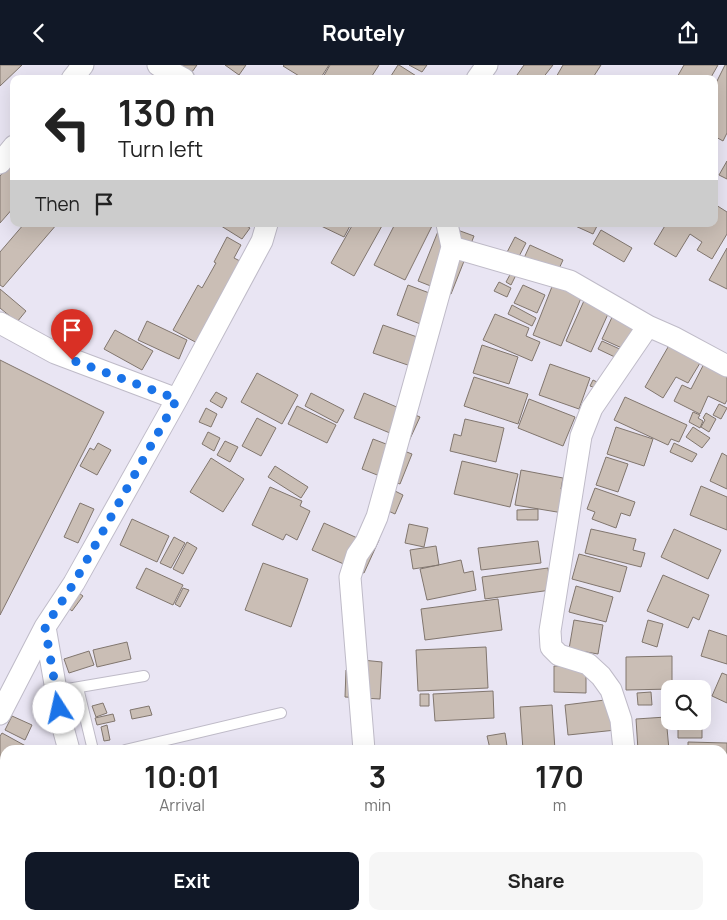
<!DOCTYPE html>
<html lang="en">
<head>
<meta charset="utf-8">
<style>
	body { margin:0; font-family:Manrope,sans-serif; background:#f6f6f6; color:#222; height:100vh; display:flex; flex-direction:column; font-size:19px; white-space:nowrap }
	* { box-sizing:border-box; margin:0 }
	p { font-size:16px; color:#767676 }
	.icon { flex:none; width:28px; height:28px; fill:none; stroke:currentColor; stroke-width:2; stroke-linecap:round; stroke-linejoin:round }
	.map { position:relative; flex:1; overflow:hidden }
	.panel { position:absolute; left:0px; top:680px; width:728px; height:175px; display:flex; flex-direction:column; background:#fff; border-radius:15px 15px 0 0; box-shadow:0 5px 20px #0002 }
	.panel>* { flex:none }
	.banner { position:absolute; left:10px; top:10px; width:708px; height:152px; border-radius:10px; box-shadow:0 5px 20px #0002; background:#fff; color:#222; overflow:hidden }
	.controls { position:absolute; left:661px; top:615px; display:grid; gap:10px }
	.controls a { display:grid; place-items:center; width:50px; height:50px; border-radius:10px; background:#fff; box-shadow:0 5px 20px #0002; font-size:25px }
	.pin { position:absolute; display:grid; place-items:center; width:42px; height:42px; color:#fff; margin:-51px -21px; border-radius:50% 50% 50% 0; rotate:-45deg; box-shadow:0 0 5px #0007 }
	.pin .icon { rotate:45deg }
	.me { position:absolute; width:55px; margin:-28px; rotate:350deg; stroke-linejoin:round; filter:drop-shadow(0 0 4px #0008) }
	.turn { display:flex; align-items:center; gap:18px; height:105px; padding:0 25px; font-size:22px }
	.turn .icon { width:65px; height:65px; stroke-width:2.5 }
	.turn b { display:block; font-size:35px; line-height:42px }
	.then { display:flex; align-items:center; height:48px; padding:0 25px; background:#0003; gap:10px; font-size:19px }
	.eta { display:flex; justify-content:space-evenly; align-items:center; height:85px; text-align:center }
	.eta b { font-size:30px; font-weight:700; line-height:35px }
	.button { display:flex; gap:10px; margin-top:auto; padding:10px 25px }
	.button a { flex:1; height:58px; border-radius:10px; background:#111827; color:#fff; font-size:20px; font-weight:700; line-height:58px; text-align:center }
	.button a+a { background:#f6f6f6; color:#222 }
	header { display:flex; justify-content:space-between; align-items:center; height:65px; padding:0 25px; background:#111827; color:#fff; font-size:22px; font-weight:700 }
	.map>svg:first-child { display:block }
	.building { fill:#cabeb5; stroke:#81766e }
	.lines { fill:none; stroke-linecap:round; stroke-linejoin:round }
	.service-casing { stroke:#bfbbc8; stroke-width:12 }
	.minor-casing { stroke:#bfbbc8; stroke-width:23 }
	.service { stroke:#fff; stroke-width:10 }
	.minor { stroke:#fff; stroke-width:21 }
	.route { stroke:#1a73e8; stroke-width:9; stroke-dasharray:0 16.2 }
</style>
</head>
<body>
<header><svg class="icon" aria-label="back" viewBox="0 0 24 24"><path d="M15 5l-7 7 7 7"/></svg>Routely<svg class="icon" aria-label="share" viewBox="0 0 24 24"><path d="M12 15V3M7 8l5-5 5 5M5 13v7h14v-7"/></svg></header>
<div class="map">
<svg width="727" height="855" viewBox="0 0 727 855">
	<rect width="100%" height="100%" fill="#e9e5f3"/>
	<path class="building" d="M0 0H22L0 21Z
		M176 0H197L187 14Z
		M225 0H246L239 10Z
		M284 0H329L320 14H304L283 1Z
		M330 0H379L370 14H322Z
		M398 0H399L421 14H389Z
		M409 0H427L422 7Z
		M524 0H553L542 14H522L517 10Z
		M563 0H601L592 14H555Z
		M684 0H718L710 14H676Z
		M725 0H727V68L723 76 714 71V22Z
		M727 96V114L719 110Z
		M12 97 14 98V142L0 158V111Z
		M716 140 727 147V169L712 194 697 185 702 177 690 169 676 192 654 179 666 159H714V144Z
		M24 159H57L3 222 0 220V187Z
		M218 159H243L250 163 242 174Z
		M317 159H351L344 172Z
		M353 159H383L354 211 331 198Z
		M395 159H433L405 215 374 200Z
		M441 159 474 171 451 229 418 216Z
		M571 159H598L593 169Z
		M601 165 632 183 624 197 593 179Z
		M227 172 241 180 234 193 244 198 199 279 173 265 198 220 202 223 216 198 214 197Z
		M515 172 526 178 515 199 504 193Z
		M530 180 563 195 552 219 519 204Z
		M727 183V224L709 215Z
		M512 206 517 208 511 220 506 217Z
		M555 214 584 226 561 281 533 270Z
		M499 217 511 223 507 232 494 226Z
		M408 220 448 235 436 265 397 250Z
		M523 220 545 230 537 248 514 238Z
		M0 224 26 246 17 257 0 243Z
		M587 229 612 240 591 287 566 276Z
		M619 237 641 247 624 284 602 274Z
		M512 240 536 253 532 261 508 249Z
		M495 249 529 263 526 271 540 277 532 296 483 275Z
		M147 256 187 275 179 294 138 275Z
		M383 260 420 273 425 306 373 288Z
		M115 265 153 286 142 305 104 284Z
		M675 270 706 288 688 318 676 312 663 333 645 322Z
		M602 276 624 286 619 294 598 284Z
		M482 280 518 292 509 319 473 308Z
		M708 291 727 300V335L725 339 708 331 700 349 674 336 682 320 691 324Z
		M0 295 104 347 0 550Z
		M550 299 590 313 579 344 539 330Z
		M257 308 298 330 282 359 241 337Z
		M474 312 528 329 518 359 464 341Z
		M593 315 601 319 599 324 590 321Z
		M216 327 227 333 222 343 210 336Z
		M311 328 344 345 337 358 305 341Z
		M364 328 420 352 409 376 354 353Z
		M625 332 687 360 679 377 671 374 668 380 614 355Z
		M529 334 575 352 563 381 518 363Z
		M719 339 727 343 721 354 713 350Z
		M297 341 336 360 327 378 288 359Z
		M206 343 217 349 211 362 199 357Z
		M693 347 700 350 698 353 703 356 700 363 689 357Z
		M706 348 716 354 709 367 701 362 705 355 703 353Z
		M257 353 276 363 261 391 242 381Z
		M465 354 504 363 496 397 450 386 454 369 461 371Z
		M616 362 653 374 644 401 607 389Z
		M693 362 710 373 702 383 686 372Z
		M208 367 220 373 214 386 202 379Z
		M373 374 412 389 400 419 362 404Z
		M225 376 238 382 230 397 217 390Z
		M98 378 111 385 97 410 80 401 90 383 94 385Z
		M674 378 697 389 692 397 670 387Z
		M722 388 727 391V424L710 416Z
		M606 392 628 399 618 427 596 420Z
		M211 393 244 414 223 447 190 427Z
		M462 396 518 409 510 442 454 429Z
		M275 401 308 422 301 433 268 412Z
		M521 405 563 413 561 424 567 425 563 448 515 440Z
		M701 421 727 432V465L690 450Z
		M270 422 302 436 300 441 310 446 297 475 286 469 283 475 252 460Z
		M595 423 635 437 630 451 621 448 616 463 592 454 595 447 587 444Z
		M393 425 403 430 395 449 384 444Z
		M80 438 94 444 78 478 64 472Z
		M538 444V455H517V445Z
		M132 454 169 471 157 497 120 480Z
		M324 458 364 476 367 470 379 475 364 508 312 485Z
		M409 459 428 463 424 482 405 478Z
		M591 464 636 474 633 485 645 488 641 502 585 488Z
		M674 464 721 485 708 514 661 492Z
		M174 472 185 478 171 503 160 498Z
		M538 476 541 498 481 505 478 483Z
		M187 477 197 483 183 509 173 504Z
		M436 481 439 500 413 504 410 485Z
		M579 489 627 502 620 527 572 514Z
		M461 495 464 508 473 506 476 525 427 535 420 504Z
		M263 498 308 514 291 562 245 545Z
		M146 503 183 520 173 540 136 523Z
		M548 503 551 525 485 534 482 512Z
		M663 510 709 530 699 555 693 552 688 563 647 546Z
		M576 521 613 532 606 557 569 547Z
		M183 523 189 525 180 542 175 539Z
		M76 526 83 531 72 546 66 541Z
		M498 534 502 565 425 575 421 544Z
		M574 555 603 560 598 589 569 584Z
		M648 555 663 559 657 582 642 577Z
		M709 565 727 571V599L701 591Z
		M127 577 131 594 97 602 93 585Z
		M486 582 488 623 418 626 416 585Z
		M89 586 94 600 69 608 64 594Z
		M672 591V624L626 625V592Z
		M362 595 382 597 380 634 345 632 346 605 361 606Z
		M554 601H586V628L554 627Z
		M722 608 727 610V638L712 631Z
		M493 626 494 653 435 656 433 629Z
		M651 627 652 640H638L637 628Z
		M420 629H429V641H420Z
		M613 634 616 665 568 670 565 640Z
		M103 638 107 648 96 652 92 641Z
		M552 640 555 685H523L520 642Z
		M149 641 152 650 132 654 130 645Z
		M113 649 115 656 97 660 95 653Z
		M12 651 32 660 25 675 5 665Z
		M666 652 669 685H638L636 654Z
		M678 656H702V673H678Z
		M107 660 110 675 104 676 101 662Z
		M2 668 33 685H5V751L0 760V671Z
		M505 668 507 681 490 684 487 671Z
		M688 677 727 678V707H722V685H688Z
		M722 713H727V728H722Z
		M0 805H5L4 834H0Z
		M2 838H5V850H37L36 855H0Z
		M66 850H87L88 855H67Z
		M254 850H263L264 855H235V854Z
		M443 850H466L467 855H409Z
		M474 850H478L480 855H475Z
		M545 850H593L575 855H546Z
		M611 850H617L618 855H595Z
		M656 850H661L662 855H639Z
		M665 850H702V851L676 855H666Z"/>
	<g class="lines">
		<defs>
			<path id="service" d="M78 623 93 685
				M56 626 144 611
				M125 685 281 648
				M134 852 143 850"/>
			<path id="minor" d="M158 0 184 14
				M72 14 83 0
				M477 14 487 0
				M0 98 14 81
				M447 159 452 182 570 216 648 261 673 272 727 301
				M0 258 55 288 177 334
				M45 562 62 659 69 685
				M0 649 45 562 74 518 177 334 262 176 267 159
				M364 685 350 512 357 490 366 477 377 452 452 182
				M624 685 621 655 611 625 601 611 588 599 559 590 551 582 550 566 581 371 592 343 648 261
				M722 750 727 743
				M0 780 5 781
				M722 782 727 816
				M105 850 106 855
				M375 850V855
				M623 850 625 855"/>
		</defs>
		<use href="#service" class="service-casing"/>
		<use href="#minor" class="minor-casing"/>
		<use href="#service" class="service"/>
		<use href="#minor" class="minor"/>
	</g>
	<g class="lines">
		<path class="route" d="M59 643 45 562 74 518 177 334 72 295"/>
	</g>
</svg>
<div class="controls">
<a><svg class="icon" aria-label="search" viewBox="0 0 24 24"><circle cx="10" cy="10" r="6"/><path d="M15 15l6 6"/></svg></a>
</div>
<div class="pin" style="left:72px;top:295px;background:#d93025"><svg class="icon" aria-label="arrive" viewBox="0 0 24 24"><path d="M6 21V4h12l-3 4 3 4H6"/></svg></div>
<svg class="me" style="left:59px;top:643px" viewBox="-20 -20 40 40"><circle r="19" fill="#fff"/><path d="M0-13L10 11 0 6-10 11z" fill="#1a73e8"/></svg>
<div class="banner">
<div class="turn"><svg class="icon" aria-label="left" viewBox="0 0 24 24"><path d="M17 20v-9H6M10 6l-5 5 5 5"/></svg><div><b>130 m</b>Turn left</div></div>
<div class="then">Then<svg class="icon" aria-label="arrive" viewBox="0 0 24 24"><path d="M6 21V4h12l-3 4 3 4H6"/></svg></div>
</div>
<section class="panel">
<div class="eta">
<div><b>10:01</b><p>Arrival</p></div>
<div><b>3</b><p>min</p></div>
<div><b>170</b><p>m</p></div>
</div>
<div class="button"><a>Exit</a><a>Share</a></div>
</section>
</div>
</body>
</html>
